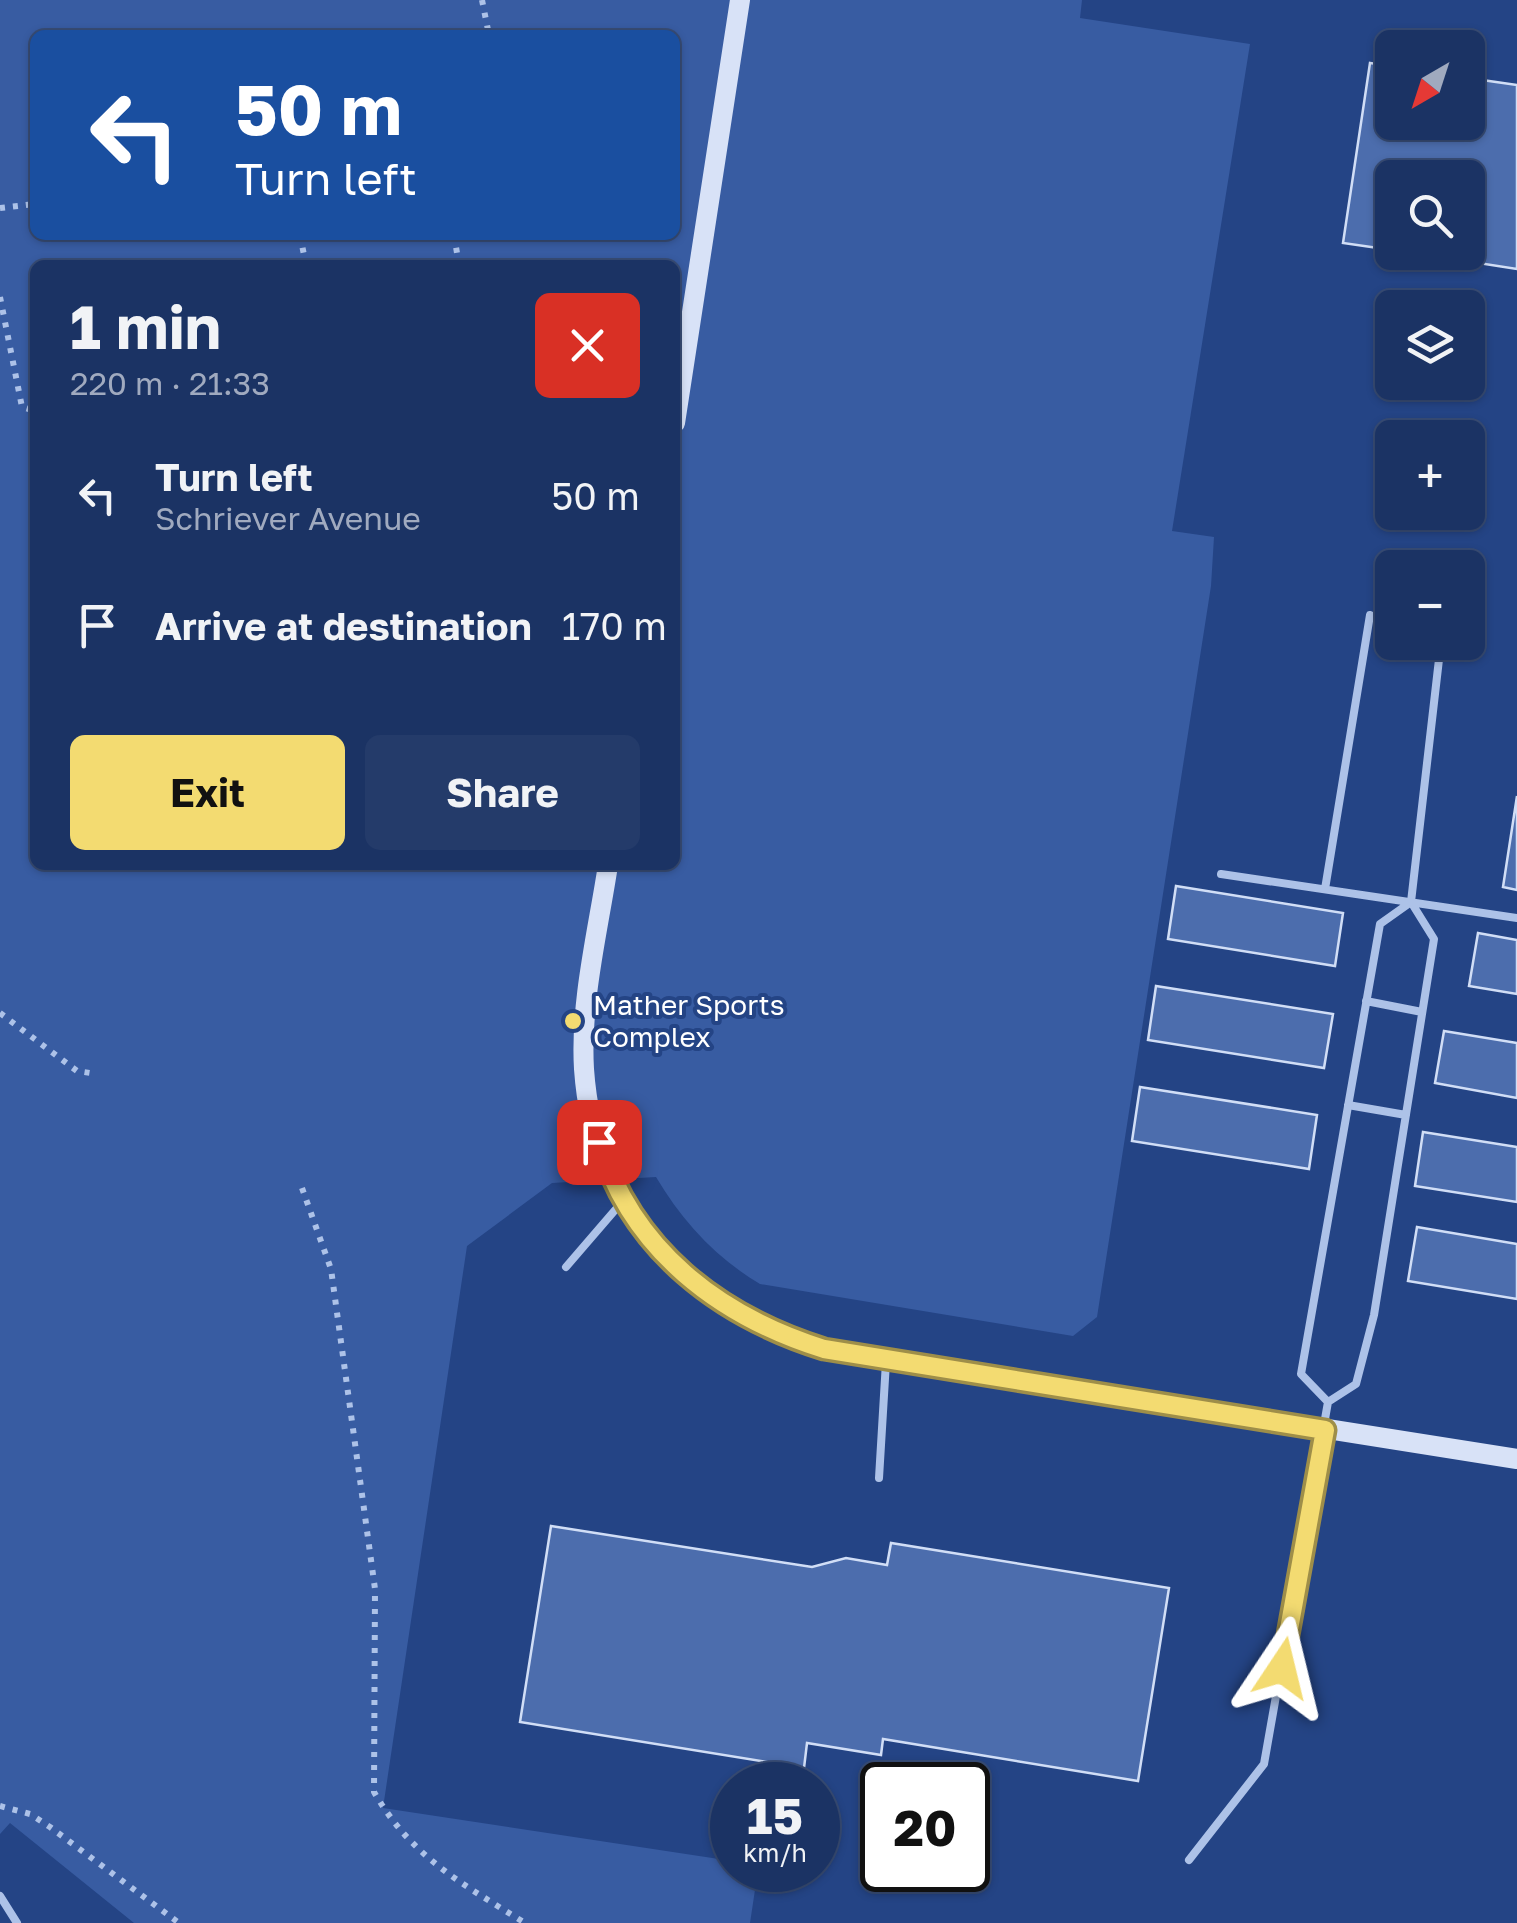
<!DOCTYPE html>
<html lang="en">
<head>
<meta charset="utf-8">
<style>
	body { margin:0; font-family:"Golos Text",sans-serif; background:#243b6a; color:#f1f3f6; height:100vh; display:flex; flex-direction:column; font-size:38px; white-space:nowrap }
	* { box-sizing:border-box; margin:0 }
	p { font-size:32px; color:#a0aabf }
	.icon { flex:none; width:55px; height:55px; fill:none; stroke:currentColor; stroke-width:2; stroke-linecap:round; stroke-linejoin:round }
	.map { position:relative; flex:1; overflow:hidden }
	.details { position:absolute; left:30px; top:260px; width:650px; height:610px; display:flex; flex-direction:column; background:#1b3364; border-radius:15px; box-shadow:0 2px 8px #0004,0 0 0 2px #394e78 }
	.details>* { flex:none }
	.guide { position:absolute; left:30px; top:30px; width:650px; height:210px; border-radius:15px; box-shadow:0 2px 8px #0004,0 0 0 2px #394e78; background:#1a4fa0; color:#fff; overflow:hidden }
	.needle { width:65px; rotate:219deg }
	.tools { position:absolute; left:1375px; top:30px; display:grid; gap:20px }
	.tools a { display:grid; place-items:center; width:110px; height:110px; border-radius:15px; background:#1b3364; box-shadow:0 2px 8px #0004,0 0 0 2px #394e78; font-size:50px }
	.speed { position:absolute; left:710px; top:1762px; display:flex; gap:20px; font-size:50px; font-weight:700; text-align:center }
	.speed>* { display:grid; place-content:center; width:130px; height:130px; border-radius:50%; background:#1b3364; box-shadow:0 2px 8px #0004,0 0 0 2px #394e78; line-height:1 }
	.speed small { font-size:25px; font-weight:400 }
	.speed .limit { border:5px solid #111; border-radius:15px; background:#fff; color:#111 }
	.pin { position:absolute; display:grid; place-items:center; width:85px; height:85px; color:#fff; margin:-42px; border-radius:20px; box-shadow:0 5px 15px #0006 }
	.me { position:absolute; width:110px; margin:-55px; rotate:10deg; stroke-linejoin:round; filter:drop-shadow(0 0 8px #0008) }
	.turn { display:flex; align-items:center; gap:35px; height:210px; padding:0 40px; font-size:45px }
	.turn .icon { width:130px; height:130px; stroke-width:2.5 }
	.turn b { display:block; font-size:70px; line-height:85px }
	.round { display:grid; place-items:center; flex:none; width:105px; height:105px; border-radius:15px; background:#243b6a }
	.overview { display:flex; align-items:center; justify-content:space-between; height:170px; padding:0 40px }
	h1 { font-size:60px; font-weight:700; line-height:75px }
	.button { display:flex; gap:20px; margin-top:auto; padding:20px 40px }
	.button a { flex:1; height:115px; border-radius:15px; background:#f3db71; color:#111; font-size:40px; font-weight:700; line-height:115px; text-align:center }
	.button a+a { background:#243b6a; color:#f1f3f6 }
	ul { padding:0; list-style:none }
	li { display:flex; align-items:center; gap:30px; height:130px; padding:0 40px }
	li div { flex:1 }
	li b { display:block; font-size:38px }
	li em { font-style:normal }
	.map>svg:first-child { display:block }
	.green { fill:#385ca2; fill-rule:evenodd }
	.building { fill:#4c6dad; stroke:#d1def6; stroke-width:2.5 }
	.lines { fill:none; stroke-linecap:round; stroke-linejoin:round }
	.path { stroke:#adc2e8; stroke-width:6; stroke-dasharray:5 8; stroke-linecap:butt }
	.lane { stroke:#adc2e8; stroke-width:8 }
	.secondary { stroke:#d8e2f7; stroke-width:20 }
	.route-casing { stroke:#9e8e49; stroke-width:25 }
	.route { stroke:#f3db71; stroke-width:18 }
	.poi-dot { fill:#f3db71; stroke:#244485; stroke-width:4 }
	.labels { text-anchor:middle; stroke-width:8; stroke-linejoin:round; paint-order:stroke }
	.poi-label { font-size:28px; fill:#fff; stroke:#244485; text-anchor:start }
</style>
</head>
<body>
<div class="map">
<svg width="1517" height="1923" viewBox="0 0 1517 1923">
	<rect width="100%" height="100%" fill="#244485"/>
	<path class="green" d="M0 0H1082L1080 18 1250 44 1172 531 1214 537 1211 586 1097 1317 1073 1336 760 1284C716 1258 682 1221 656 1177L552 1183 467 1246 383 1808 732 1861V1870H758L750 1923H134L10 1823 0 1834ZM35 35H675V235H35ZM35 265H675V865H35Z"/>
	<path class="building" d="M1370 63 1392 66V122H1468V78L1517 85V269L1408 252H1468V178H1392V250L1343 243Z
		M1517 796V890L1503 887Z
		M1176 886 1343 913 1335 966 1168 939Z
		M1478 933 1517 940V994L1469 986Z
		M1156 986 1333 1014 1324 1068 1148 1040Z
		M1444 1031 1517 1043V1098L1435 1083Z
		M1140 1087 1317 1115 1309 1169 1132 1141Z
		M1423 1132 1517 1147V1202L1415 1186Z
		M1417 1227 1517 1244V1299L1408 1281Z
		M551 1526 812 1567 846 1558 887 1565 891 1543 1169 1588 1138 1781 883 1739 881 1755 807 1743 804 1768 520 1722Z"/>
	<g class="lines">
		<path class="path" d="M482 0 489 35
			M0 208 35 204
			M300 235 306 265
			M454 235 459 265
			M0 297 22 407 35 411
			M0 1013 77 1071 97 1074
			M302 1188 331 1269 375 1589 374 1792C412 1858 463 1884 525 1923
			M0 1806 30 1814 50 1827 179 1923"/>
		<path class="lane" d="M1221 874 1517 918
			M1325 889 1370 615
			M1366 1001 1422 1012
			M1348 1105 1406 1115
			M566 1267 622 1202
			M1328 1402 1301 1374 1380 924 1411 902
			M879 1478 886 1362
			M1189 1860 1264 1764 1328 1402 1356 1384 1374 1315 1434 939 1411 902 1441 642
			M0 1896 17 1923"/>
		<path class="secondary" d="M675 423 740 0
			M608 865C598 931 580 1002 584 1069 594 1215 690 1307 824 1349L1517 1459"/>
	</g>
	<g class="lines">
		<defs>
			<path id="route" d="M599 1142C632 1250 719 1316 824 1349L1325 1430 1282 1668"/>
		</defs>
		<use href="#route" class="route-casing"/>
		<use href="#route" class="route"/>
	</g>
	<circle class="poi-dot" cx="573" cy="1021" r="10"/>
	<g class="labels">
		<g class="poi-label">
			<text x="593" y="1015">Mather Sports<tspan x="593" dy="32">Complex</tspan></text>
		</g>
	</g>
</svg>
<div class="tools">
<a><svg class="needle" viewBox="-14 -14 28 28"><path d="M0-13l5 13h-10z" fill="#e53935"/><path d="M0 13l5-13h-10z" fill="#a0aabf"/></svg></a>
<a><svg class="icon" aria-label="search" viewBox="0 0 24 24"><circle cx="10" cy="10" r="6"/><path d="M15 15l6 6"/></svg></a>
<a><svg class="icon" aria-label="layers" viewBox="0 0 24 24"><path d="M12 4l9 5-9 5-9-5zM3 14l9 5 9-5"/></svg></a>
<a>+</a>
<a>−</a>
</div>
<div class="speed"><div>15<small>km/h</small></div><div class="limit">20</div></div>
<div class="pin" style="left:599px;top:1142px;background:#d93025"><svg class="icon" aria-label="arrive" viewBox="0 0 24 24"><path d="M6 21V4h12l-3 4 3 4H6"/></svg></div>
<svg class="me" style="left:1282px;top:1668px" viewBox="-20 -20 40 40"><path d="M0-17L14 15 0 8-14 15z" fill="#f3db71" stroke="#fff" stroke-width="4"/></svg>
<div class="guide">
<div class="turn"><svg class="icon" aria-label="left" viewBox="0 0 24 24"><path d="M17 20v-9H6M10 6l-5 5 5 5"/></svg><div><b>50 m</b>Turn left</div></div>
</div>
<section class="details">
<div class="overview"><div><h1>1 min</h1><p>220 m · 21:33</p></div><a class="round" style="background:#d93025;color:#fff"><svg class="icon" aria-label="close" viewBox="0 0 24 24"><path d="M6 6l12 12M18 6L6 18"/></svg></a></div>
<ul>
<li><svg class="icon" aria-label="left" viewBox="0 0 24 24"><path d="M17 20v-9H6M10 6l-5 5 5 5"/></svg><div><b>Turn left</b><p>Schriever Avenue</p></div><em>50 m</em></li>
<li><svg class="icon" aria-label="arrive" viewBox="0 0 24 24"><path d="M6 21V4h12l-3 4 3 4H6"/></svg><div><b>Arrive at destination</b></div><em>170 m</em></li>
</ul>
<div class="button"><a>Exit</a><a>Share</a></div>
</section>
</div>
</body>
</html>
